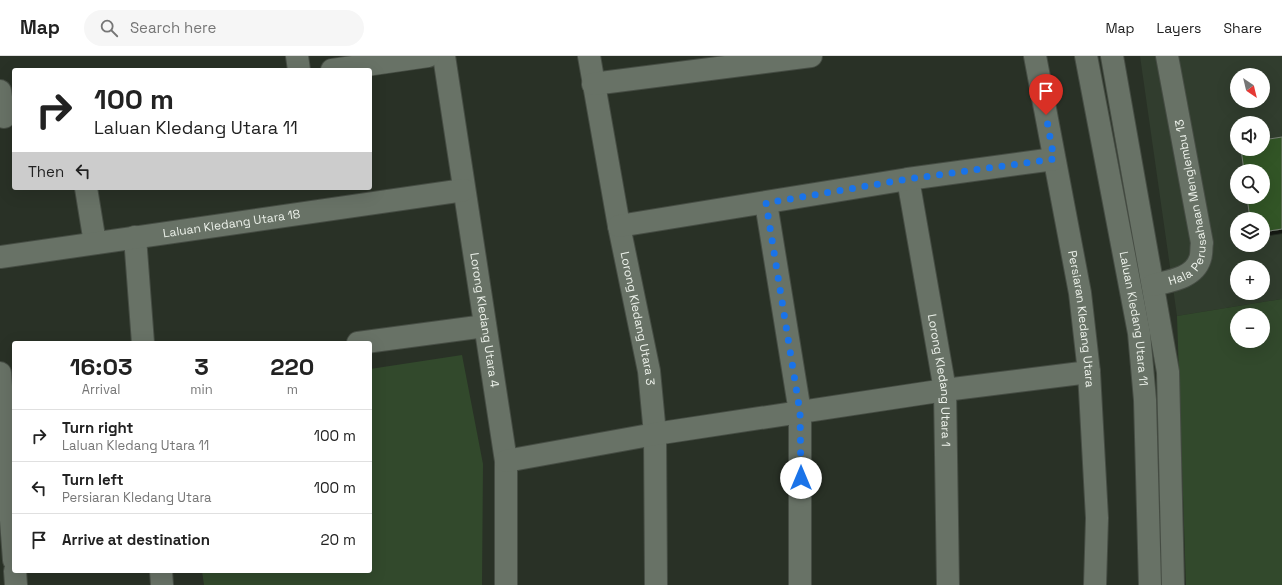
<!DOCTYPE html>
<html lang="en">
<head>
<meta charset="utf-8">
<style>
	body { margin:0; font-family:"Space Grotesk",sans-serif; background:#f6f6f6; color:#222; height:100vh; display:flex; flex-direction:column; font-size:15px; white-space:nowrap }
	* { box-sizing:border-box; margin:0 }
	p { font-size:13px; color:#767676 }
	.icon { flex:none; width:22px; height:22px; fill:none; stroke:currentColor; stroke-width:2; stroke-linecap:round; stroke-linejoin:round }
	.map { position:relative; flex:1; overflow:hidden }
	.drawer { position:absolute; left:12px; top:285px; width:360px; height:232px; display:flex; flex-direction:column; background:#fff; border-radius:4px; box-shadow:0 4px 16px #0002 }
	.drawer>* { flex:none }
	.banner { position:absolute; left:12px; top:12px; width:360px; height:122px; border-radius:4px; box-shadow:0 4px 16px #0002; background:#fff; color:#222; overflow:hidden }
	.needle { width:26px; rotate:145deg }
	.controls { position:absolute; left:1230px; top:12px; display:grid; gap:8px }
	.controls a { display:grid; place-items:center; width:40px; height:40px; border-radius:50%; background:#fff; box-shadow:0 4px 16px #0002; font-size:20px }
	.pin { position:absolute; display:grid; place-items:center; width:34px; height:34px; color:#fff; margin:-41px -17px; border-radius:50% 50% 50% 0; rotate:-45deg; box-shadow:0 0 4px #0007 }
	.pin .icon { rotate:45deg }
	.me { position:absolute; width:44px; margin:-22px; rotate:0deg; stroke-linejoin:round; filter:drop-shadow(0 0 3px #0008) }
	.turn { display:flex; align-items:center; gap:14px; height:84px; padding:0 16px; font-size:18px }
	.turn .icon { width:52px; height:52px; stroke-width:2.5 }
	.turn b { display:block; font-size:28px; line-height:34px }
	.then { display:flex; align-items:center; height:38px; padding:0 16px; background:#0003; gap:8px; font-size:15px }
	.eta { display:flex; justify-content:space-evenly; align-items:center; height:68px; text-align:center }
	.eta b { font-size:24px; font-weight:800; line-height:28px }
	ul { padding:0; list-style:none }
	li { display:flex; align-items:center; gap:12px; height:52px; padding:0 16px; border-top:1px solid #e0e0e0 }
	li div { flex:1 }
	li b { display:block; font-size:15px }
	li em { font-style:normal }
	header { display:flex; align-items:center; gap:24px; box-sizing:border-box; height:56px; padding:0 20px; background:#fff; border-bottom:1px solid #e0e0e0 }
	header strong { font-size:19px }
	nav { display:flex; gap:22px; margin-inline-start:auto; font-size:14px }
	.search { width:280px; height:36px; background:#f6f6f6; display:flex; align-items:center; gap:10px; box-sizing:border-box; padding:0 14px; border-radius:22px; color:#767676; font-size:15px }
	.map>svg:first-child { display:block }
	.built { fill:#313d2e; fill-rule:evenodd }
	.green { fill:#32492c; fill-rule:evenodd }
	.building { fill:#325428; stroke:#778074; filter:url(#shadow) }
	.lines { fill:none; stroke-linecap:round; stroke-linejoin:round }
	.minor-casing { stroke:#464d44; stroke-width:24 }
	.minor { stroke:#687266; stroke-width:22 }
	.route { stroke:#1a73e8; stroke-width:7; stroke-dasharray:0 12.6 }
	.labels { text-anchor:middle; stroke-width:4; stroke-linejoin:round; paint-order:stroke }
	.street-label { font-size:12px; fill:#ecf1ea; stroke:#1f271d }
</style>
</head>
<body>
<header>
<strong>Map</strong>
<div class="search"><svg class="icon" aria-label="search" viewBox="0 0 24 24"><circle cx="10" cy="10" r="6"/><path d="M15 15l6 6"/></svg>Search here</div>
<nav><a>Map</a><a>Layers</a><a>Share</a></nav>
</header>
<div class="map">
<svg width="1282" height="529" viewBox="0 0 1282 529">
	<defs>
		<filter id="shadow"><feDropShadow dx="3.5" dy="3.5" stdDeviation="0" flood-color="#0009"/></filter>
	</defs>
	<rect width="100%" height="100%" fill="#293126"/>
	<path class="built" d="M1140 0H1282V243L1177 260ZM1237 19H1263V45H1237ZM1237 67H1263V93H1237ZM1237 115H1263V141H1237ZM1237 163H1263V189H1237ZM1237 211H1263V237H1237Z"/>
	<path class="green" d="M1282 243V529H1186L1177 260ZM1237 259H1263V285H1237Z
		M462 299 483 408 482 529H204L202 515H370V313Z"/>
	<path class="building" d="M1282 81V173L1263 176V163H1250L1247 141H1263V115H1244L1241 93H1263V84Z"/>
	<g class="lines">
		<defs>
			<g id="minor">
				<path d="M297 0 299 14"/>
				<path id="s1" d="M444 0 506 405V529"/>
				<path id="s2" d="M589 0 619 170 649 315 655 378 656 529"/>
				<path id="s3" d="M1035 0 1080 237 1089 316 1097 462 1095 529"/>
				<path id="s4" d="M1086 0 1139 277 1145 344 1150 529"/>
				<path d="M1112 0 1168 316 1173 529"/>
				<path d="M332 14 428 0"/>
				<path d="M593 28 811 0"/>
				<path d="M0 35 4 61"/>
				<path id="s5" d="M908 123 945 334 948 529"/>
				<path d="M86 132 95 187"/>
				<path d="M766 147 800 356V529"/>
				<path d="M619 170 908 123 1054 103"/>
				<path d="M135 181 143 287"/>
				<path id="s6" d="M0 201 464 134"/>
				<path id="s7" d="M1153 229C1170 225 1194 222 1200 203 1202 198 1201 191 1202 187L1167 0"/>
				<path d="M358 287 485 270"/>
				<path d="M0 317 14 504"/>
				<path d="M506 405 655 378 945 334 1089 316"/>
				<path d="M15 515 16 529"/>
				<path d="M161 515 162 529"/>
			</g>
		</defs>
		<use href="#minor" class="minor-casing"/>
		<use href="#minor" class="minor"/>
	</g>
	<g class="lines">
		<path class="route" d="M801 422 800 356 766 147 908 123 1054 103 1046 59"/>
	</g>
	<g class="labels">
		<g class="street-label">
			<text dy="4" stroke="none"><textPath href="#s7" startOffset="107">Hala Perusahaan Menglembu 13</textPath></text>
			<text dy="4" stroke="none"><textPath href="#s6" startOffset="234">Laluan Kledang Utara 18</textPath></text>
			<text dy="4" stroke="none"><textPath href="#s2" startOffset="267">Lorong Kledang Utara 3</textPath></text>
			<text dy="4" stroke="none"><textPath href="#s3" startOffset="267">Persiaran Kledang Utara</textPath></text>
			<text dy="4" stroke="none"><textPath href="#s4" startOffset="267">Laluan Kledang Utara 11</textPath></text>
			<text dy="4" stroke="none"><textPath href="#s1" startOffset="267">Lorong Kledang Utara 4</textPath></text>
			<text dy="4" stroke="none"><textPath href="#s5" startOffset="204">Lorong Kledang Utara 1</textPath></text>
		</g>
	</g>
</svg>
<div class="controls">
<a><svg class="needle" viewBox="-14 -14 28 28"><path d="M0-13l5 13h-10z" fill="#e53935"/><path d="M0 13l5-13h-10z" fill="#767676"/></svg></a>
<a><svg class="icon" aria-label="sound" viewBox="0 0 24 24"><path d="M4 9h4l5-4v14l-5-4H4zM17 9q2 3 0 6"/></svg></a>
<a><svg class="icon" aria-label="search" viewBox="0 0 24 24"><circle cx="10" cy="10" r="6"/><path d="M15 15l6 6"/></svg></a>
<a><svg class="icon" aria-label="layers" viewBox="0 0 24 24"><path d="M12 4l9 5-9 5-9-5zM3 14l9 5 9-5"/></svg></a>
<a>+</a>
<a>−</a>
</div>
<div class="pin" style="left:1046px;top:59px;background:#d93025"><svg class="icon" aria-label="arrive" viewBox="0 0 24 24"><path d="M6 21V4h12l-3 4 3 4H6"/></svg></div>
<svg class="me" style="left:801px;top:422px" viewBox="-20 -20 40 40"><circle r="19" fill="#fff"/><path d="M0-13L10 11 0 6-10 11z" fill="#1a73e8"/></svg>
<div class="banner">
<div class="turn"><svg class="icon" aria-label="right" viewBox="0 0 24 24"><path d="M7 20v-9h11M14 6l5 5-5 5"/></svg><div><b>100 m</b>Laluan Kledang Utara 11</div></div>
<div class="then">Then<svg class="icon" aria-label="left" viewBox="0 0 24 24"><path d="M17 20v-9H6M10 6l-5 5 5 5"/></svg></div>
</div>
<section class="drawer">
<div class="eta">
<div><b>16:03</b><p>Arrival</p></div>
<div><b>3</b><p>min</p></div>
<div><b>220</b><p>m</p></div>
</div>
<ul>
<li><svg class="icon" aria-label="right" viewBox="0 0 24 24"><path d="M7 20v-9h11M14 6l5 5-5 5"/></svg><div><b>Turn right</b><p>Laluan Kledang Utara 11</p></div><em>100 m</em></li>
<li><svg class="icon" aria-label="left" viewBox="0 0 24 24"><path d="M17 20v-9H6M10 6l-5 5 5 5"/></svg><div><b>Turn left</b><p>Persiaran Kledang Utara</p></div><em>100 m</em></li>
<li><svg class="icon" aria-label="arrive" viewBox="0 0 24 24"><path d="M6 21V4h12l-3 4 3 4H6"/></svg><div><b>Arrive at destination</b></div><em>20 m</em></li>
</ul>
</section>
</div>
</body>
</html>
